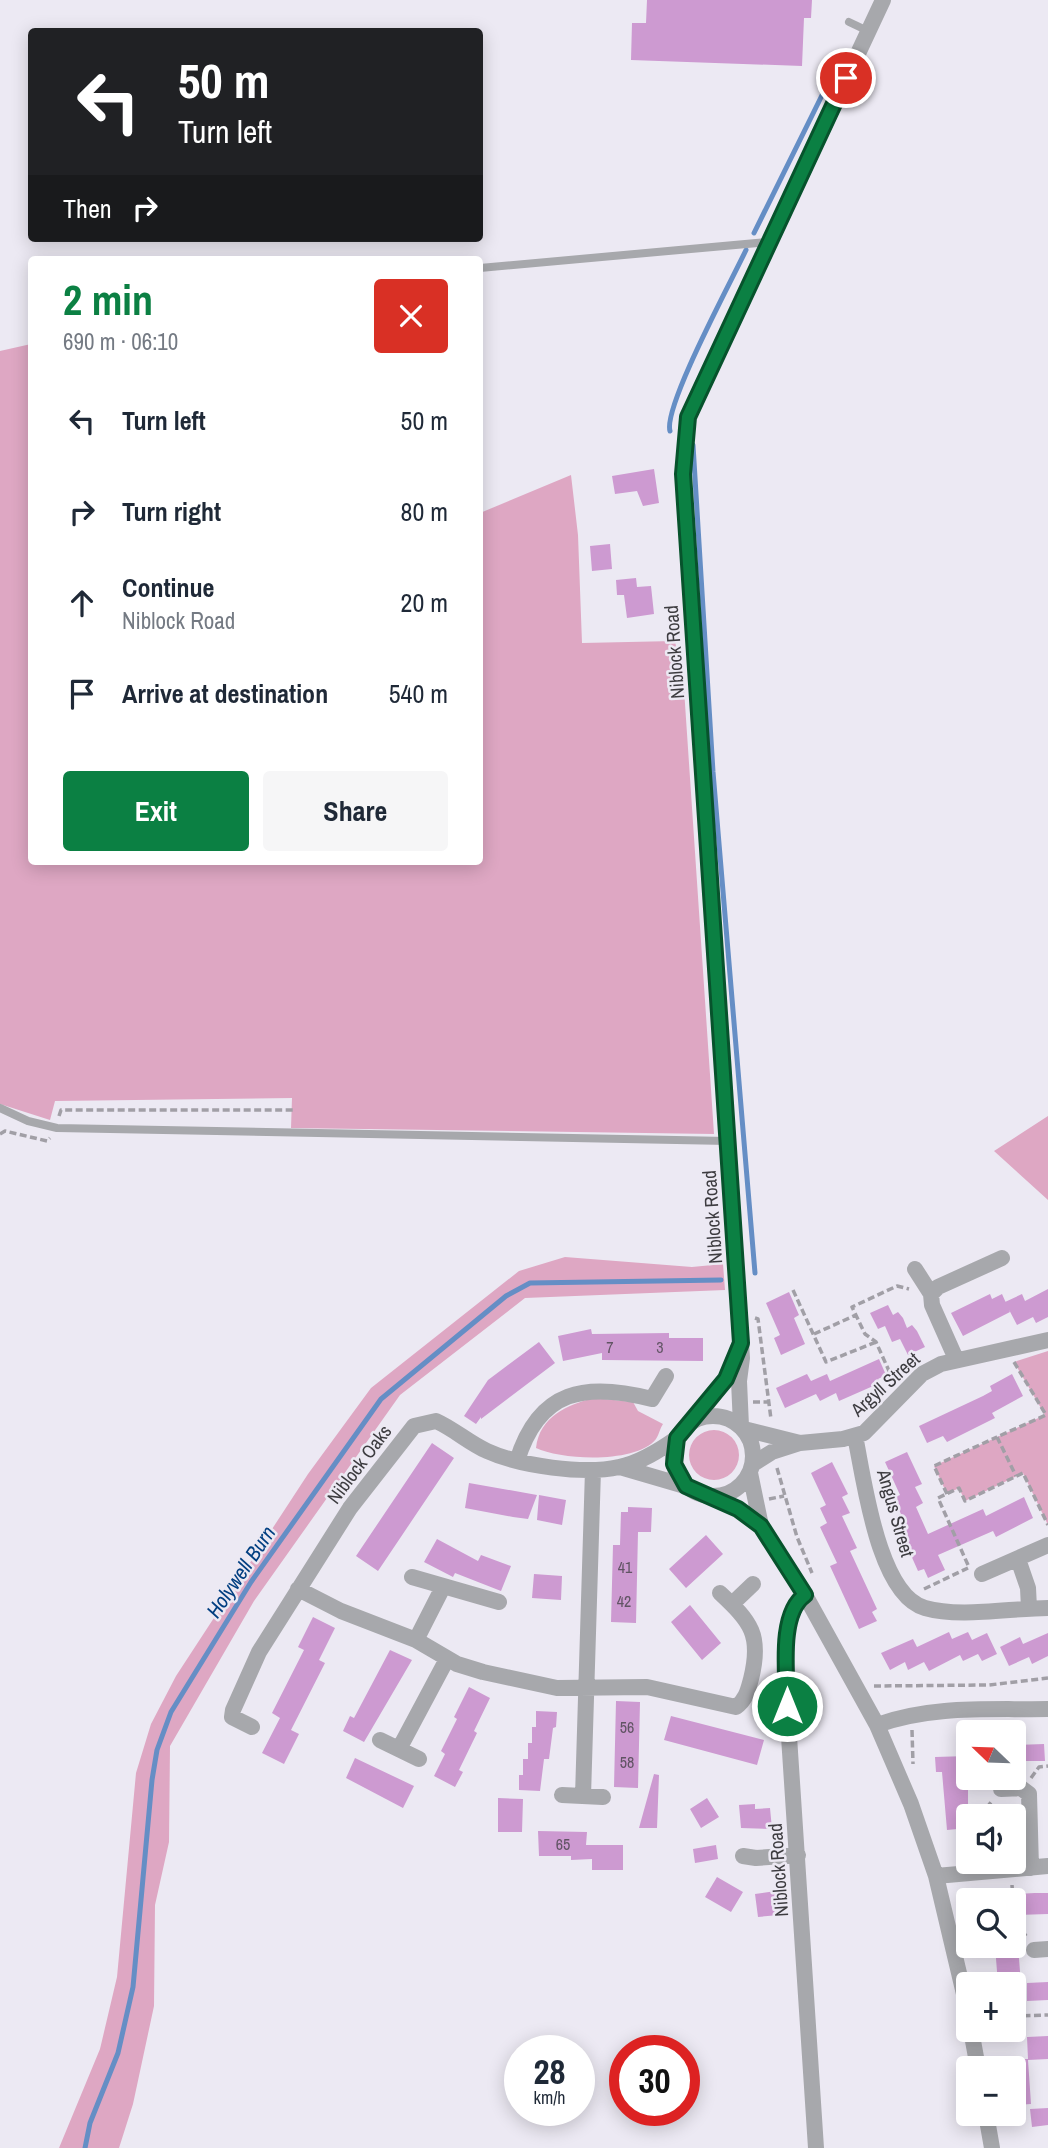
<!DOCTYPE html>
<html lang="en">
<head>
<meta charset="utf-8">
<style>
	body { margin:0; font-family:"Archivo Narrow",sans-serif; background:#f6f6f7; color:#1f2937; height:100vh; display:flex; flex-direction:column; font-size:26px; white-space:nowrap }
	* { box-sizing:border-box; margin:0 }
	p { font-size:23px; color:#747a83 }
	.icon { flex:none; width:38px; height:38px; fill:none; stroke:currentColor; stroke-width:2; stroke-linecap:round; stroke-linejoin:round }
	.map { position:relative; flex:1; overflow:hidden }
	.drawer { position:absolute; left:28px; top:256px; width:455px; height:609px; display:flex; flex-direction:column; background:#fff; border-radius:7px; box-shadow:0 4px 18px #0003 }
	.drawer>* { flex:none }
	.top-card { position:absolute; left:28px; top:28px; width:455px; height:214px; border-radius:7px; box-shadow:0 4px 18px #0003; background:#202124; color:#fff; overflow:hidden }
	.needle { width:46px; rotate:293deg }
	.buttons { position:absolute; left:956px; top:1720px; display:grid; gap:14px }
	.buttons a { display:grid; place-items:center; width:70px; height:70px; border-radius:7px; background:#fff; box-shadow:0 4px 18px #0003; font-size:35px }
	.speed { position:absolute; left:504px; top:2035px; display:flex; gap:14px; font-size:35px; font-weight:700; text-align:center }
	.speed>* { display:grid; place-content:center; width:91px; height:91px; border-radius:50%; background:#fff; box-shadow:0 4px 18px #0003; line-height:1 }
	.speed small { font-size:18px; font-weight:400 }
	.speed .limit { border:10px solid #d22; background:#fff; color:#111 }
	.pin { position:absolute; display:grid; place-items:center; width:60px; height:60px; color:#fff; margin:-30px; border:4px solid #fff; border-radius:50%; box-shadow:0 2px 7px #0007 }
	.me { position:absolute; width:77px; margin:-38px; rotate:0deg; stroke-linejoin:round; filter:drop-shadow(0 0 5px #0008) }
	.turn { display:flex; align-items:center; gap:24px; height:147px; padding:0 35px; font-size:32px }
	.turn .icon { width:91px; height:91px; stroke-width:2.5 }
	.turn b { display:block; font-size:49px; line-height:60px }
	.then { display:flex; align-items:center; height:66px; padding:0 35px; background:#0003; gap:14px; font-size:26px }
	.round { display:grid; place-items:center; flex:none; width:74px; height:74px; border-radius:7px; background:#f6f6f7 }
	.headline { display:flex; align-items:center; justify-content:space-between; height:119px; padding:0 35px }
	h1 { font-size:42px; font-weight:800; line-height:52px; color:#0b8043 }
	.action { display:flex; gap:14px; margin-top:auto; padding:14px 35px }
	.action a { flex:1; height:80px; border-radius:7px; background:#0b8043; color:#fff; font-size:28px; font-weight:800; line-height:80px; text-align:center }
	.action a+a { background:#f6f6f7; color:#1f2937 }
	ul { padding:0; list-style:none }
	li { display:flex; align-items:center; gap:21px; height:91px; padding:0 35px }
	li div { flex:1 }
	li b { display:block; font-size:26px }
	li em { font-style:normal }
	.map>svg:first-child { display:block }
	.green { fill:#dea7c3 }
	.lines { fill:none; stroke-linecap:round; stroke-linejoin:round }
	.stream { stroke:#658ec5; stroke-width:5 }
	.building { fill:#cd9ad1 }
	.path { stroke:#a19fa6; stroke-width:3.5; stroke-dasharray:7 3.5; stroke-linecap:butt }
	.lane { stroke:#a7a8ac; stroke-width:8 }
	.street { stroke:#a7a8ac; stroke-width:16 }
	.route-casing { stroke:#07532c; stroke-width:18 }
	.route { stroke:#0b8043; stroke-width:12 }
	.labels { text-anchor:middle; stroke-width:5; stroke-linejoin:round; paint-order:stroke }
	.number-label { font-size:16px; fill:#615464 }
	.street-label { font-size:19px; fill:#3d3c40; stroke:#ece9f3 }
	.water-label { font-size:21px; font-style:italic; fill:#023f81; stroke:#ece9f3 }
</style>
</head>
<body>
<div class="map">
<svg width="1048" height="2148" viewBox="0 0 1048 2148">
	<rect width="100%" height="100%" fill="#ece9f3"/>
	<path class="green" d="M31 344 32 861H480V513L571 475 578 535 582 643 675 641 684 689 714 1134 291 1128 292 1098 55 1101 50 1120 0 1104V351Z
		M1048 1116V1200L994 1151Z
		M565 1257 692 1267 723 1264 725 1290 525 1298 400 1395 254 1601 170 1746 169 1842 155 1905 154 2006 133 2104 119 2148H59L100 2049 117 1977 136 1773 151 1724 176 1676 308 1474 371 1388 519 1271Z
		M1048 1351V1525L1023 1473 965 1501 959 1488 947 1494 934 1466 1045 1415 1014 1362Z
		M594 1398 633 1402 638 1411 663 1424C660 1428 659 1435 656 1439 636 1464 561 1460 536 1448 540 1416 567 1405 594 1398Z
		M689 1455a25 25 0 1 1 50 0a25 25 0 1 1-50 0Z"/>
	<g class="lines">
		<path class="stream" d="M754 233 833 73
			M670 431C663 407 732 280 746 250
			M693 445 713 772 755 1273
			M85 2148 90 2123 118 2053 133 1987 152 1780 157 1750 171 1712 251 1582 381 1399 506 1296 530 1283 721 1280"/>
	</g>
	<path class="building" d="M647 0H812L811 18H804L802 66 631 60 632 23H646Z
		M654 469 659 503 643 506 637 491 615 494 612 476Z
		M610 544 612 569 592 571 590 546Z
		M636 578 637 587 651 586 654 614 627 618 624 595H617L616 580Z
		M1048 1289V1317L1036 1323 1033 1317 1017 1325 1005 1302 1022 1294 1025 1301Z
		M789 1292 799 1315 794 1318 805 1344 781 1355 774 1338 780 1335 766 1303Z
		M990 1294 992 1299 1002 1294 1010 1312 963 1336 951 1313Z
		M888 1305 893 1315 898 1312 903 1318 907 1328 912 1325 917 1331 925 1347 908 1355 900 1339 892 1342 885 1326 878 1329 870 1313Z
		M591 1329 592 1334 669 1333V1338H703V1361L602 1360V1353L563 1361 558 1336Z
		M539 1342 555 1363 481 1419V1417L476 1424 464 1416 488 1380Z
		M879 1359 886 1375 878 1379 880 1383 839 1401 836 1393 820 1401 816 1394 785 1408 776 1388 807 1374 811 1381 827 1374 830 1381Z
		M1012 1374 1023 1396 992 1413 995 1418 947 1442 943 1436 927 1443 919 1426 983 1396 992 1391 990 1386Z
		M432 1443 454 1458 378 1571 356 1556Z
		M907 1452 922 1484 915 1487 923 1503 916 1507 928 1534 983 1509 986 1516 1024 1497 1033 1518 996 1537 993 1531 938 1555 945 1570 928 1578 924 1569 918 1571 894 1517 901 1514 893 1498 900 1495 885 1462Z
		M832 1462 848 1494 842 1497 850 1513 842 1516 857 1548 850 1551 877 1609 872 1612 877 1621 859 1629 830 1566 837 1563 820 1527 827 1523 820 1508 826 1505 811 1473Z
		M469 1483 515 1491 537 1495 528 1519 513 1517 465 1508Z
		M539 1495 566 1500 562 1525 537 1520Z
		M628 1507 652 1508 651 1532H638L636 1623 611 1622 613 1545H620L621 1512H628Z
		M706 1535 723 1554 686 1588 669 1569Z
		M437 1539 478 1561 481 1555 511 1566 501 1591 455 1573 453 1577 424 1562Z
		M534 1574 562 1576 561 1600 532 1598Z
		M690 1605 721 1643 702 1660 671 1622Z
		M313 1617 335 1628 319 1660 325 1663 291 1730 299 1734 284 1764 262 1753 280 1718 272 1713 304 1650 298 1647Z
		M949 1632 952 1639 968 1632 972 1640 987 1633 997 1654 982 1661 978 1654 963 1661 960 1655 929 1671 924 1662 908 1670 905 1662 890 1670 881 1653 913 1639 917 1647Z
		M1048 1633V1656L1032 1664 1029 1657 1009 1666 1000 1647 1020 1637 1023 1644Z
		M390 1650 412 1660 364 1742 343 1731 350 1716 354 1718Z
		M469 1687 490 1698 474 1731 477 1733 459 1770 463 1772 455 1787 434 1776 445 1754 441 1751 457 1719 454 1717Z
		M616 1701 640 1702 638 1788 614 1787Z
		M536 1711 557 1712 556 1727 553 1728 549 1759H544L540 1791 519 1790V1775H523V1759H528V1743H532V1727H536Z
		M671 1716 764 1740 757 1765 664 1740Z
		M1044 1744 1045 1761H1013V1745Z
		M968 1756V1828L947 1830 942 1772H936L935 1757Z
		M355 1758 414 1786 403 1808 346 1778Z
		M654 1774 659 1775 657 1828H639Z
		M498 1798 523 1799 522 1832H498Z
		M707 1798 719 1817 701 1828 690 1809Z
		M755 1804V1809L770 1808 772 1829 741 1828 739 1805Z
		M538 1831 587 1832 586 1845H623V1870H592V1859L571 1860V1856H539Z
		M716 1845 718 1859 695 1863 693 1849Z
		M717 1877 743 1892 731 1912 705 1897Z
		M776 1891 779 1915 758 1917 755 1894Z
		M1035 1893H1048V1914L1017 1915 1016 1894Z
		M995 1946H1018L1021 1984H998Z
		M1048 1982V2000L1027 2001V1983Z
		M1048 2036V2059L1028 2060 1031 2104 1014 2105 1013 2059H1028L1027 2037Z
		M1048 2108V2125L1032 2127 1030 2109Z"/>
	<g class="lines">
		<path class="path" d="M59 1116 61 1110H293
			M0 1134 5 1131 47 1141 50 1138
			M793 1290 826 1362 876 1342
			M755 1318 758 1319 771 1419
			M814 1334 856 1315
			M1014 1362 1046 1415 997 1437 1016 1476
			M894 1382 876 1342 865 1334 852 1307 897 1286 909 1289
			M753 1402H769
			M777 1468 797 1537 812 1573
			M947 1494 934 1466 997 1437
			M769 1499 784 1496
			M968 1565 938 1498 959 1488 965 1501 1023 1473 1048 1525
			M924 1589 968 1568
			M874 1686 989 1685 1048 1678
			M912 1730 913 1764
			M1031 1778 1039 1767 1048 1766
			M980 1816 992 1801
			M1012 1885 1013 1900
			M1013 1917 1026 1936
			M1013 2016 1048 2015"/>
		<path class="lane" d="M849 22 868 31
			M480 268 768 242
			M0 1108 28 1121 57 1128 728 1141"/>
		<path class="street" d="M915 1269 931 1294
			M956 1359 932 1305 931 1294 938 1287 1002 1258
			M673 1456a40 40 0 1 1 80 0a40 40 0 1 1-80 0Z
			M695 1420 726 1379 737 1352
			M741 1426 739 1381 742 1358 683 474 688 417 883 0
			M744 1429 800 1443
			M855 1436C864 1479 878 1595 925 1608 959 1618 1012 1608 1048 1608
			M517 1461C539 1389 586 1382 652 1399L666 1376
			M753 1464 772 1452 800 1443 843 1439 864 1433 922 1374 941 1364 1048 1340
			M620 1467 685 1486
			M750 1473 761 1526 805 1595 877 1725 911 1804 936 1876 968 2011
			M712 1498 738 1509 761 1526
			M1018 1559 1028 1588 1029 1608
			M982 1574 1048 1545
			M412 1577 499 1602
			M298 1589 341 1611 416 1640 457 1664 483 1672 557 1688 647 1687 736 1707C746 1700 748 1690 751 1679 762 1635 751 1622 720 1593
			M805 1595C779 1614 787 1676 787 1706L816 2148
			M732 1604 753 1584
			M416 1640 443 1587
			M877 1725C932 1705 990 1710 1048 1709
			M252 1727 232 1717 233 1710 259 1652 350 1508 414 1426 436 1421C454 1429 469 1443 487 1451 520 1466 584 1475 619 1467 640 1463 660 1450 677 1438
			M380 1740 419 1759
			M399 1749 447 1659
			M1001 1789 1021 1788 1029 1794 1031 1868
			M562 1795 603 1797
			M583 1796 593 1470
			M743 1856 756 1858 798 1855
			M936 1876 1048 1866
			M1034 1950 1048 1949
			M971 2030 978 2068
			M986 2114 992 2148"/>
	</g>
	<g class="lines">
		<defs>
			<path id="route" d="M787 1706C787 1675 778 1614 805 1595L761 1526 738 1509 686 1486 674 1464 677 1438 726 1379 741 1343 683 474 688 417 846 78"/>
		</defs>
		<use href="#route" class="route-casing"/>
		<use href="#route" class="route"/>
	</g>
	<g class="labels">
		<g class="number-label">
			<text x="610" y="1353">7</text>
			<text x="660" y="1353">3</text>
			<text x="625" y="1573">41</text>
			<text x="624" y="1607">42</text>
			<text x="627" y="1733">56</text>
			<text x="627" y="1768">58</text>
			<text x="563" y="1850">65</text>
		</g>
		<g class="street-label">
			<text transform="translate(674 652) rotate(-94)" y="7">Niblock Road</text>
			<text transform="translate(712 1217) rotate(-94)" y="7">Niblock Road</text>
			<text transform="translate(885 1384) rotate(-42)" y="7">Argyll Street</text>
			<text transform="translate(359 1464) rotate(-53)" y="7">Niblock Oaks</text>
			<text transform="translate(896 1513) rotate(74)" y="7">Angus Street</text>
			<text transform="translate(778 1870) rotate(-94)" y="7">Niblock Road</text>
		</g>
		<g class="water-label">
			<text transform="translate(241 1572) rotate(-56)" y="7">Holywell Burn</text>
		</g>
	</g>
</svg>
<div class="buttons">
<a><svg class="needle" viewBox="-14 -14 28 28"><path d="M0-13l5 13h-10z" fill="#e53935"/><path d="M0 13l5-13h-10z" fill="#747a83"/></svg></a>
<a><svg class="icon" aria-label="sound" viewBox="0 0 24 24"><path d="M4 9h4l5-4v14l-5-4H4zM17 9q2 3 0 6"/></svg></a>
<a><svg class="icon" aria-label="search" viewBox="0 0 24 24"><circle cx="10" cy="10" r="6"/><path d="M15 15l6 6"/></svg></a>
<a>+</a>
<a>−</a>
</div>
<div class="speed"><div>28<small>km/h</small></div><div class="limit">30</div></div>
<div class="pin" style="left:846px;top:78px;background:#d93025"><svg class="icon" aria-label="arrive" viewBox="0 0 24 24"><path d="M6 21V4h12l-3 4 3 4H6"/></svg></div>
<svg class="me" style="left:787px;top:1706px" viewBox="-20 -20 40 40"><circle r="17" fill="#0b8043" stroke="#fff" stroke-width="3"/><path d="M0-11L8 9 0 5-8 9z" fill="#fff"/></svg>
<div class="top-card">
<div class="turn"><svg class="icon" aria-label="left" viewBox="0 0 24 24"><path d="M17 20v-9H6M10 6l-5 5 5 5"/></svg><div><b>50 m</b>Turn left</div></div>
<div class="then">Then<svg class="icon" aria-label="right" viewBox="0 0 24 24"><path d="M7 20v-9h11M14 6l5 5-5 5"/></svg></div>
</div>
<section class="drawer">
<div class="headline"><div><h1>2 min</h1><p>690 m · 06:10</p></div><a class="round" style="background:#d93025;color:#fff"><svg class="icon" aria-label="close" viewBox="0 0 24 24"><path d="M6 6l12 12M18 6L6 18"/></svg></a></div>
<ul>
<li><svg class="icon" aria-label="left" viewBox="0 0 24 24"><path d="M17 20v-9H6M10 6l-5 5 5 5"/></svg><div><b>Turn left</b></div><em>50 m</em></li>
<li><svg class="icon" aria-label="right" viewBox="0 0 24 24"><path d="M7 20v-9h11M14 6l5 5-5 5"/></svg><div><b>Turn right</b></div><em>80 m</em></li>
<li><svg class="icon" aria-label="ahead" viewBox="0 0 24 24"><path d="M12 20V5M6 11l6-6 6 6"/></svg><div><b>Continue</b><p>Niblock Road</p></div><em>20 m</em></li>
<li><svg class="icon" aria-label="arrive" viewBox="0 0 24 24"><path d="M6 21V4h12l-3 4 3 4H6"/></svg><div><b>Arrive at destination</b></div><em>540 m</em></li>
</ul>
<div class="action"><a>Exit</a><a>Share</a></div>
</section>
</div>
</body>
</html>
